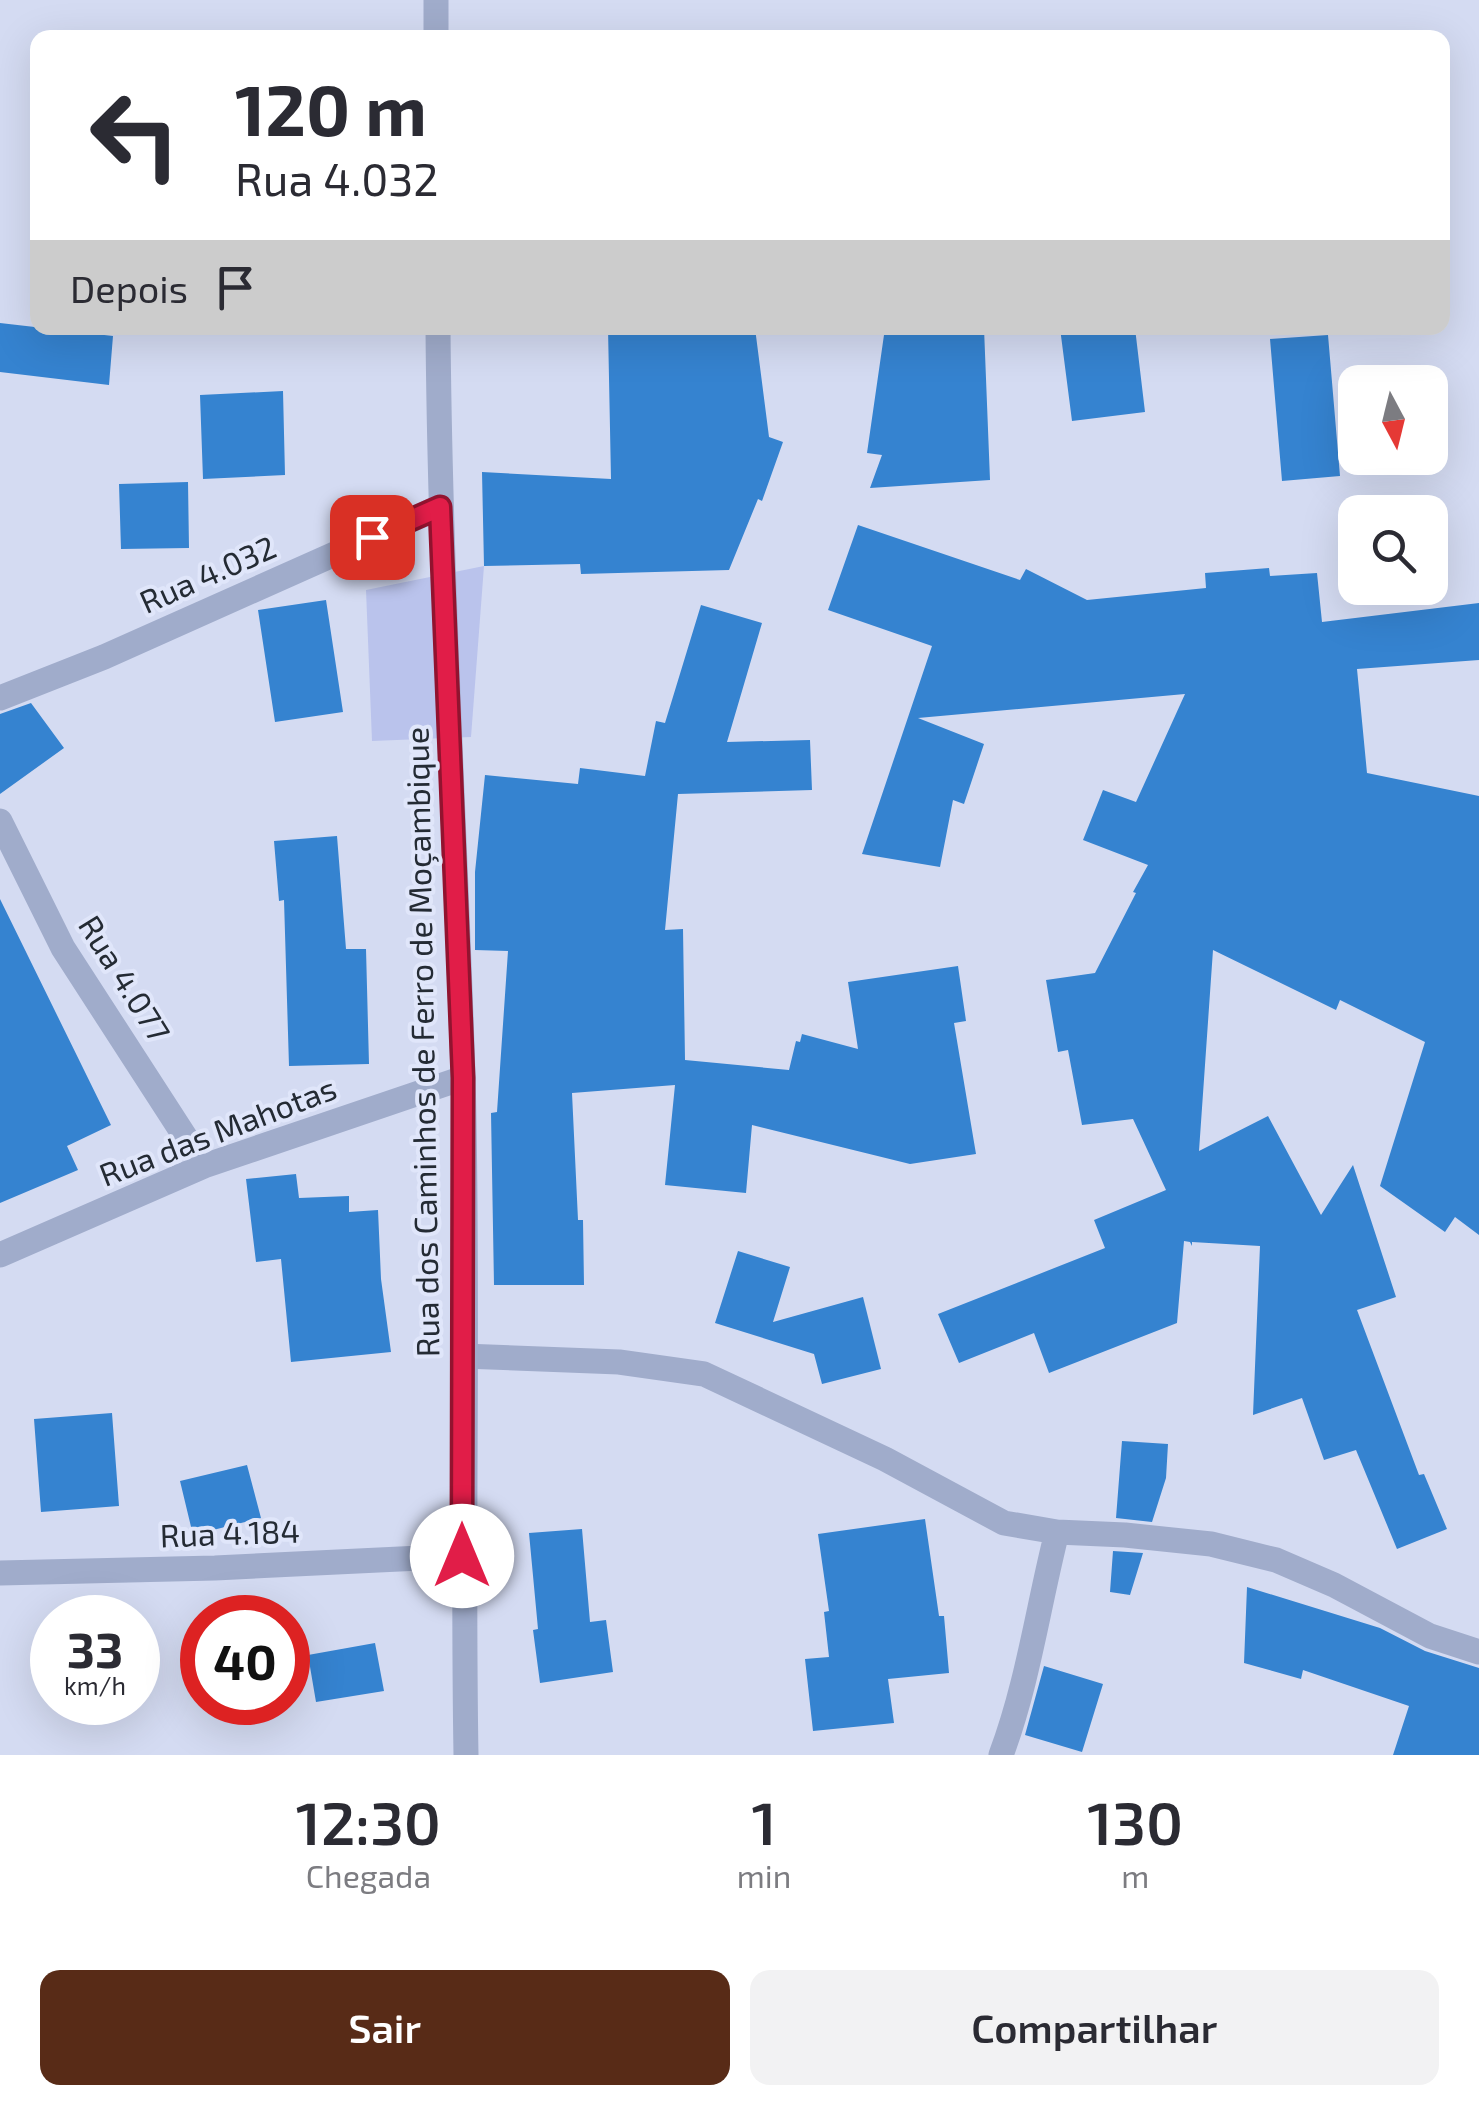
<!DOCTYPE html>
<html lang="pt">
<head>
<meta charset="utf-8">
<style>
	body { margin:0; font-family:"Exo 2",sans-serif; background:#f2f2f3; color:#2b2b33; height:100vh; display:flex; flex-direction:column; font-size:38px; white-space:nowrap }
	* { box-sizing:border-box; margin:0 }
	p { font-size:32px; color:#7c7c81 }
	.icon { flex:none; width:55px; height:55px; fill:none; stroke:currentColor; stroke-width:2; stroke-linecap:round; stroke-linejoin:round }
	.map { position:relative; height:1755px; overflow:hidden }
	.details { display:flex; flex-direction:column; background:#fff; flex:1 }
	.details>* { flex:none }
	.banner { position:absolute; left:30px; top:30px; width:1420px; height:305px; border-radius:20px; box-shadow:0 10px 40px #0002; background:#fff; color:#2b2b33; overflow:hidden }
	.needle { width:65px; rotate:173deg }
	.controls { position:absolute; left:1338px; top:365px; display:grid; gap:20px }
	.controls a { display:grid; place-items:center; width:110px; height:110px; border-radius:20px; background:#fff; box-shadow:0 10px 40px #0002; font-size:50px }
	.speed { position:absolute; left:30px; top:1595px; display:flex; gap:20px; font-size:50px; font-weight:700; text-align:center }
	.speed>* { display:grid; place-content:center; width:130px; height:130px; border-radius:50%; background:#fff; box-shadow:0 10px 40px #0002; line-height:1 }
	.speed small { font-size:25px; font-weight:400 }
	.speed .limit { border:15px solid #d22; background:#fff; color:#111 }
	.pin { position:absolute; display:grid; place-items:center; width:85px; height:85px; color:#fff; margin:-42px; border-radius:20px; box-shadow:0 5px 15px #0006 }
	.me { position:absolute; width:110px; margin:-55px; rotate:0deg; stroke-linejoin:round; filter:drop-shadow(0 0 8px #0008) }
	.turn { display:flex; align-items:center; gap:35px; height:210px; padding:0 40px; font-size:45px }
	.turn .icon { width:130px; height:130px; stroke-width:2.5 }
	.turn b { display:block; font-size:70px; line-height:85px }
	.then { display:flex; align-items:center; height:95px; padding:0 40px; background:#0003; gap:20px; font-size:38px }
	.eta { display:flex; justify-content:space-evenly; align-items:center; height:170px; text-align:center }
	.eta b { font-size:60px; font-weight:600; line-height:70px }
	.primary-button { display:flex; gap:20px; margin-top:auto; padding:20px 40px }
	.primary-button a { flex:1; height:115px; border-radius:20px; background:#582b17; color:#fff; font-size:40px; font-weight:600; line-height:115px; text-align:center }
	.primary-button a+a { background:#f2f2f3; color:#2b2b33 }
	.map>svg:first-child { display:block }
	.plaza { fill:#bac3ec }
	.building { fill:#3583d0 }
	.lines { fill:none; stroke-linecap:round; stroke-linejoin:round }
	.minor { stroke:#a0accb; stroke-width:25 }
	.tertiary { stroke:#a0accb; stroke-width:25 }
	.route-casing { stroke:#92132f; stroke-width:25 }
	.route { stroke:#e11d48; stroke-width:18 }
	.labels { text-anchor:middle; stroke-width:8; stroke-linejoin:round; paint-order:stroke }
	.street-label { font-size:32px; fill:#242b34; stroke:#e0e6fa }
</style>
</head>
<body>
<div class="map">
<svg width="1479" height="1755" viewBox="0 0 1479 1755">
	<rect width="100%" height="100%" fill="#d4dbf2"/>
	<path class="plaza" d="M484 566 471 737 372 741 366 590Z"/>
	<path class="building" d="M0 323 113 336 109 385 0 372Z
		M608 328H755L769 437 783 442 762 501 758 499 729 570 581 574 580 564 484 566 482 472 611 479Z
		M885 328H984L990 480 870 488 882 455 867 453Z
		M1060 328H1135L1145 412 1072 421Z
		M1328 335 1340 476 1282 481 1270 339Z
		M283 391 285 475 203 479 200 395Z
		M188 482 189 548 121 549 119 484Z
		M858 525 1020 580 1026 569 1087 600 1206 588 1205 573 1269 568 1270 576 1317 573 1322 622 1479 603V660L1357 669 1367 773 1479 796V1235L1455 1217 1445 1232 1380 1186 1425 1042 1340 1000 1336 1010 1213 950 1199 1151 1268 1116 1321 1215 1353 1165 1396 1297 1357 1310 1419 1475 1424 1474 1447 1529 1397 1549 1356 1450 1324 1460 1302 1398 1253 1415 1260 1246 1192 1242V1246L1190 1242 1184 1241 1177 1323 1049 1373 1034 1333 959 1363 938 1314 1105 1248 1094 1220 1166 1190 1133 1119 1082 1125 1068 1050 1058 1052 1046 980 1095 973 1136 893 1133 892 1148 865 1083 840 1103 790 1136 802 1185 694 918 718 984 744 964 804 953 800 940 867 862 854 932 646 828 610Z
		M326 600 343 712 275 722 258 610Z
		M701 605 762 623 727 742 810 740 812 790 678 794 665 930 683 929 685 1060 789 1070 796 1041 800 1042 802 1034 858 1049 848 982 958 966 966 1021 954 1023 976 1154 910 1164 752 1125 746 1193 665 1185 675 1085 572 1093 578 1220H583L584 1285H494L491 1113 497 1112 508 951 475 950V872L485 775 578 784 580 768 645 776 656 721 665 723Z
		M31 703 64 748 0 794V714Z
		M337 836 346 949H366L369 1064 289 1066 284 900 279 901 274 841Z
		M0 899 111 1125 67 1146 78 1170 0 1203Z
		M296 1174 299 1198 349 1196V1212L378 1210 381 1279 391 1352 291 1362 281 1259 256 1262 246 1179Z
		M738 1251 790 1267 773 1322 863 1297 881 1369 822 1384 814 1354 715 1323Z
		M112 1413 119 1506 41 1512 34 1419Z
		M1122 1441 1168 1444 1166 1478 1152 1522 1116 1518Z
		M247 1465 261 1518 193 1535 180 1481Z
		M925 1519 939 1616H944L949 1673 888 1679 894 1723 813 1731 805 1659 829 1657 824 1612 829 1611 818 1534Z
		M582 1529 590 1622 606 1620 613 1672 540 1683 533 1630 538 1629 529 1533Z
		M1113 1551 1143 1553 1130 1595 1110 1592Z
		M1247 1587 1380 1628 1425 1651 1479 1668V1755H1393L1409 1706 1303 1670 1301 1679 1244 1663Z
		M375 1643 384 1691 316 1702 308 1655Z
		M1044 1666 1103 1684 1082 1752 1025 1735Z"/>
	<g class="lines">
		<path class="minor" d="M0 698 104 657 440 507
			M0 821 63 948 204 1166
			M0 1255 204 1166 463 1078
			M463 1356 619 1362 704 1374 885 1459 1004 1523 1057 1532 1125 1535 1211 1544 1276 1560 1334 1585 1430 1636 1479 1652
			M0 1573 215 1568 462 1556
			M1001 1755C1028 1683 1038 1607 1057 1532"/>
		<path class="tertiary" d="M436 0V38
			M438 328C440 577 455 826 463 1075 469 1302 462 1528 466 1755"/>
	</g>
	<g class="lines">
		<defs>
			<path id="route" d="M372 537 440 507 463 1078 462 1556"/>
		</defs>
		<use href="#route" class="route-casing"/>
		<use href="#route" class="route"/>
	</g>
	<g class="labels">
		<g class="street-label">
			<text transform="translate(208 575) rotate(-24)" y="11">Rua 4.032</text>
			<text transform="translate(124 979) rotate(58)" y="11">Rua 4.077</text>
			<text transform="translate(423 1042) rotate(-91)" y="11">Rua dos Caminhos de Ferro de Moçambique</text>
			<text transform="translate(218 1132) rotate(-21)" y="11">Rua das Mahotas</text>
			<text transform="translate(230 1534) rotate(-2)" y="11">Rua 4.184</text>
		</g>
	</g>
</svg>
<div class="controls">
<a><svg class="needle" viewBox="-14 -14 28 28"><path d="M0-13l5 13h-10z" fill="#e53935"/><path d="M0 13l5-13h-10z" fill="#7c7c81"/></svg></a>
<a><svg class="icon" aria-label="search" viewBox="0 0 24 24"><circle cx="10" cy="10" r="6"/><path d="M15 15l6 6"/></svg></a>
</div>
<div class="speed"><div>33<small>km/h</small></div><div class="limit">40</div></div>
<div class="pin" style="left:372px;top:537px;background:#d93025"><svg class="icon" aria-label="arrive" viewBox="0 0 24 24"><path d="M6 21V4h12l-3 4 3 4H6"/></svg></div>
<svg class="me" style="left:462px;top:1556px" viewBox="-20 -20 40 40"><circle r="19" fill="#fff"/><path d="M0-13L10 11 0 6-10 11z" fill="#e11d48"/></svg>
<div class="banner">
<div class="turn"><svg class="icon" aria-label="left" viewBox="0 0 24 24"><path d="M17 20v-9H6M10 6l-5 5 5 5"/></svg><div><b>120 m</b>Rua 4.032</div></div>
<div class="then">Depois<svg class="icon" aria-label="arrive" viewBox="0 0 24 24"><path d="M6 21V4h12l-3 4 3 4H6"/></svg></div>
</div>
</div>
<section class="details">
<div class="eta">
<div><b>12:30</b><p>Chegada</p></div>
<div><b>1</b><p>min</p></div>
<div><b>130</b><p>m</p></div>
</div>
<div class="primary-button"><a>Sair</a><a>Compartilhar</a></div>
</section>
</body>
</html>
